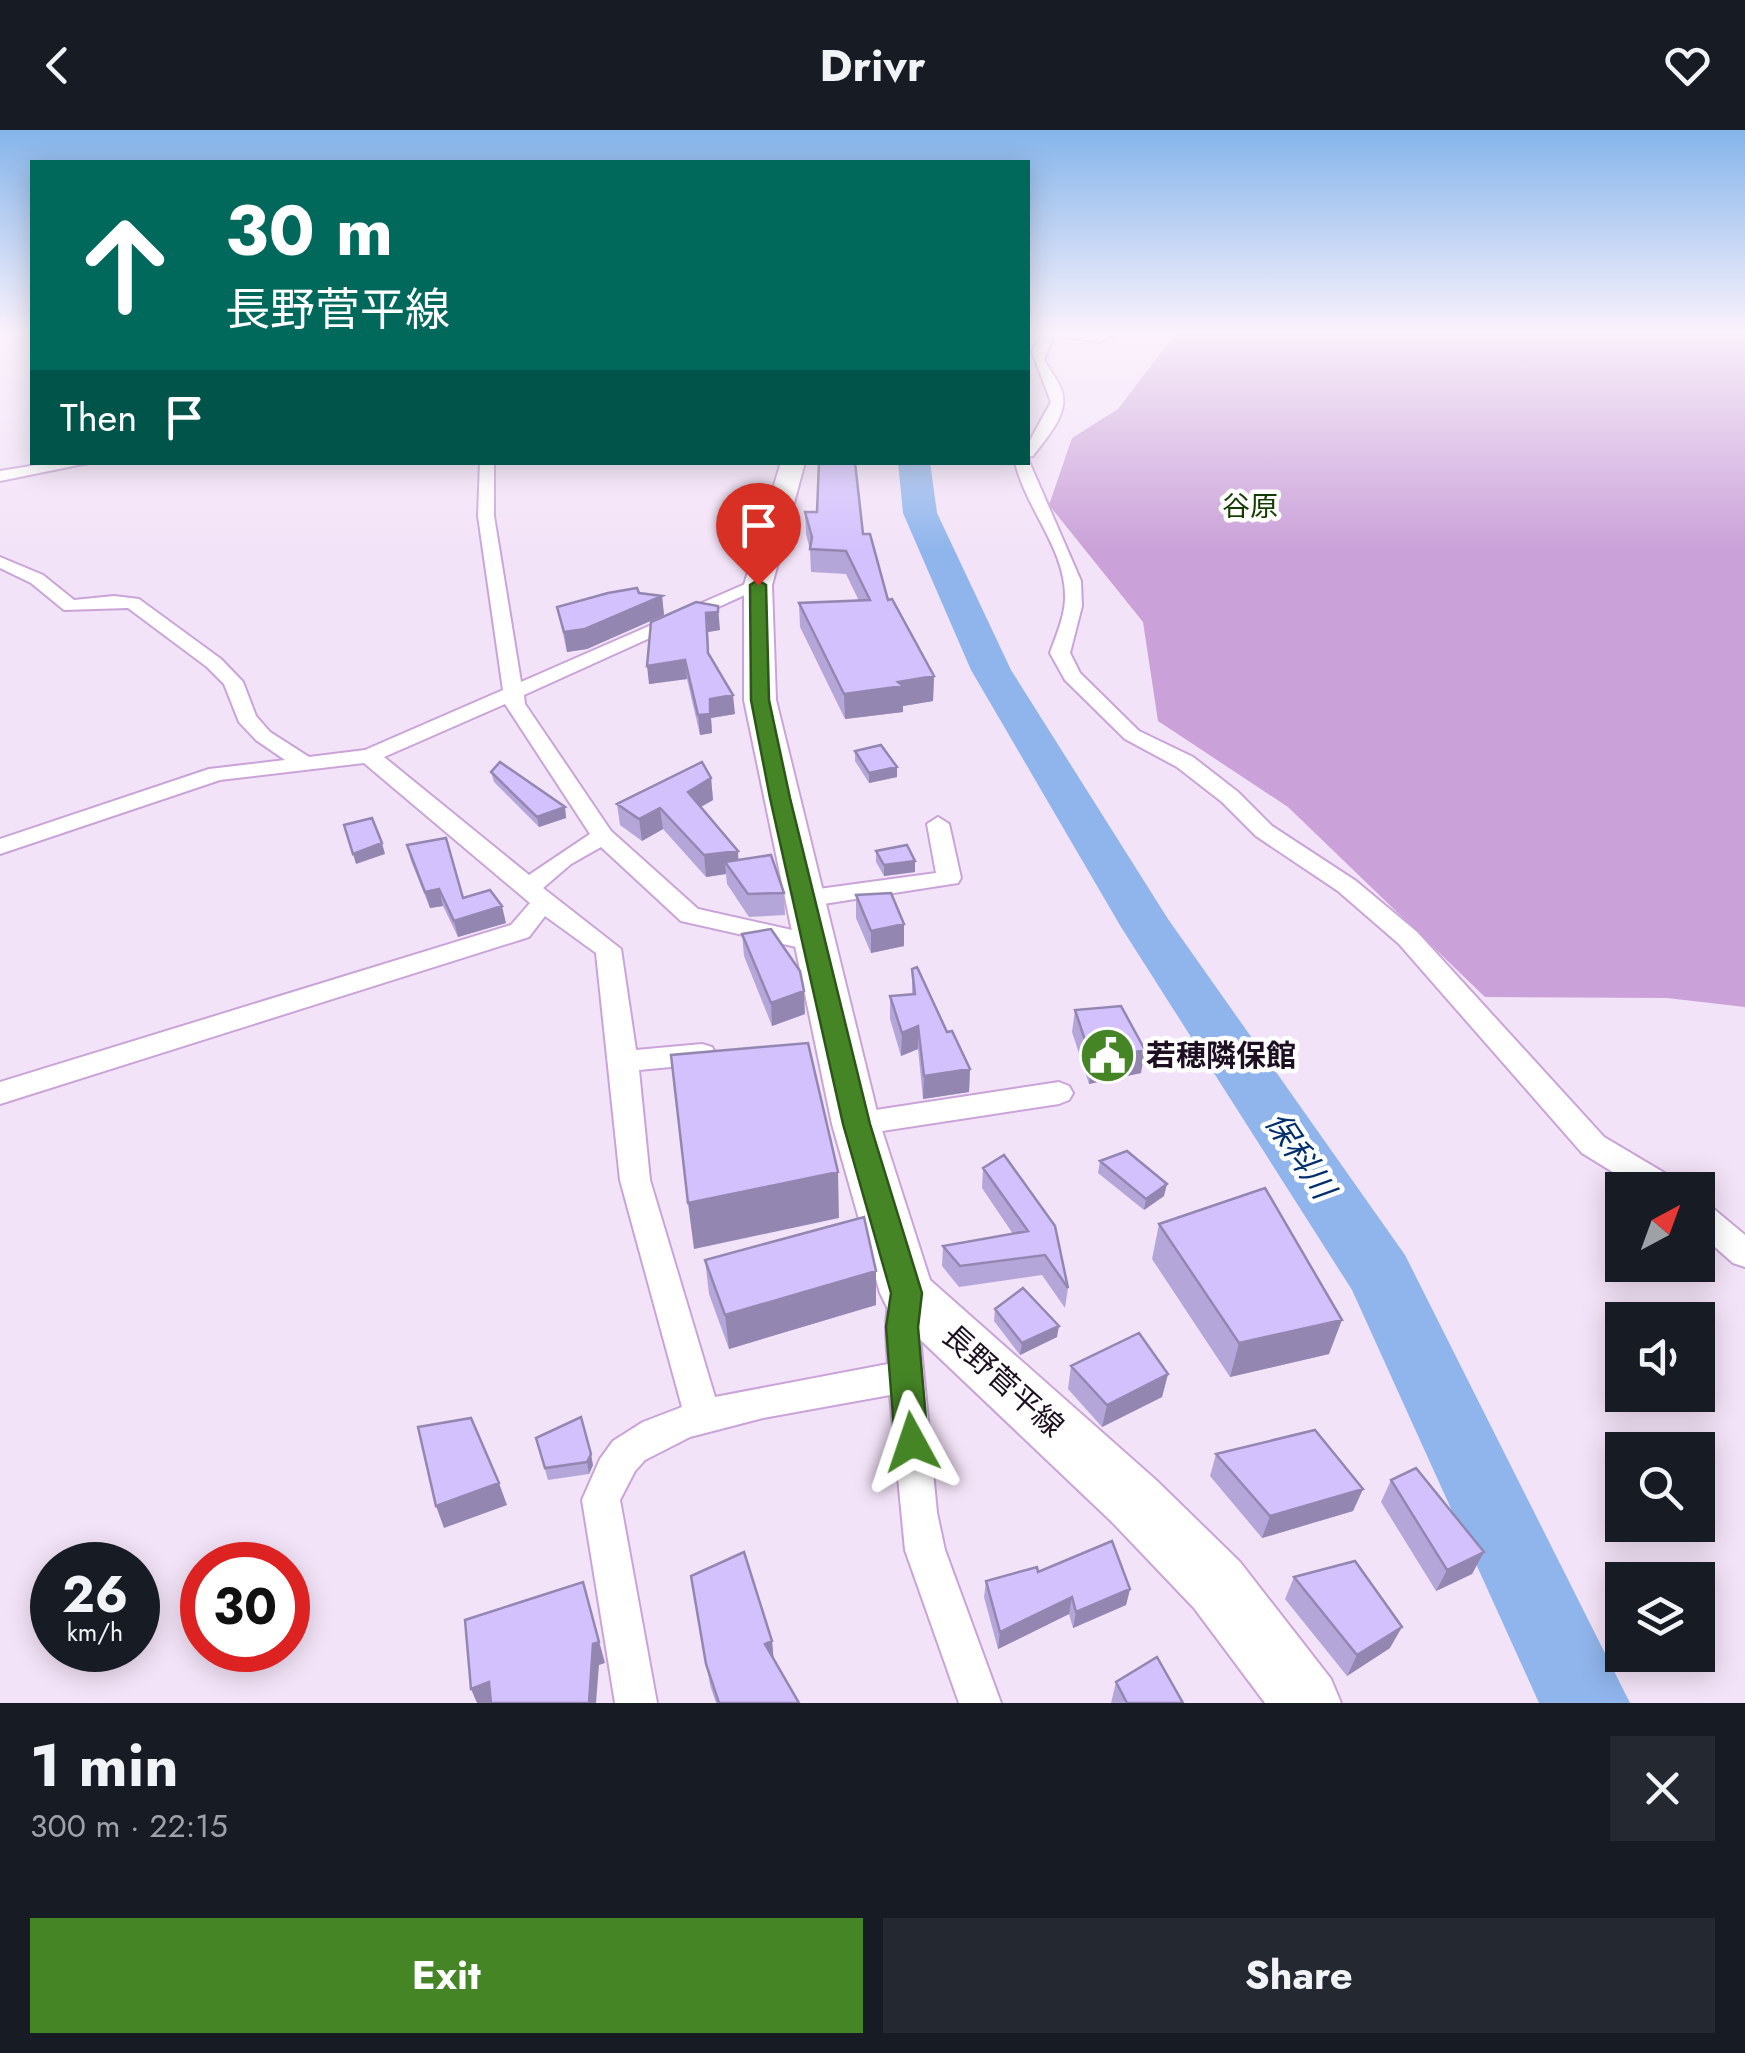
<!DOCTYPE html>
<html lang="en">
<head>
<meta charset="utf-8">
<style>
	body { margin:0; font-family:Jost,"Noto Sans JP",sans-serif; background:#242831; color:#f1f3f6; height:100vh; display:flex; flex-direction:column; font-size:38px; white-space:nowrap }
	* { box-sizing:border-box; margin:0 }
	p { font-size:32px; color:#9ea1a6 }
	.icon { flex:none; width:55px; height:55px; fill:none; stroke:currentColor; stroke-width:2; stroke-linecap:round; stroke-linejoin:round }
	.map { position:relative; height:1573px; overflow:hidden }
	.details { display:flex; flex-direction:column; background:#171b24; flex:1 }
	.details>* { flex:none }
	.top-card { position:absolute; left:30px; top:30px; width:1000px; height:305px; border-radius:0px; box-shadow:0 5px 25px #0003; background:#00695c; color:#fff; overflow:hidden }
	.needle { width:65px; rotate:41deg }
	.controls { position:absolute; left:1605px; top:1042px; display:grid; gap:20px }
	.controls a { display:grid; place-items:center; width:110px; height:110px; border-radius:0px; background:#171b24; box-shadow:0 5px 25px #0003; font-size:50px }
	.speed { position:absolute; left:30px; top:1412px; display:flex; gap:20px; font-size:50px; font-weight:700; text-align:center }
	.speed>* { display:grid; place-content:center; width:130px; height:130px; border-radius:50%; background:#171b24; box-shadow:0 5px 25px #0003; line-height:1 }
	.speed small { font-size:25px; font-weight:400 }
	.speed .limit { border:15px solid #d22; background:#fff; color:#111 }
	.pin { position:absolute; display:grid; place-items:center; width:85px; height:85px; color:#fff; margin:-102px -42px; border-radius:50% 50% 50% 0; rotate:-45deg; box-shadow:0 0 10px #0007 }
	.pin .icon { rotate:45deg }
	.me { position:absolute; width:110px; margin:-55px; rotate:355deg; stroke-linejoin:round; filter:drop-shadow(0 0 8px #0008) }
	.turn { display:flex; align-items:center; gap:35px; height:210px; padding:0 30px; font-size:45px }
	.turn .icon { width:130px; height:130px; stroke-width:2.5 }
	.turn b { display:block; font-size:70px; line-height:85px }
	.then { display:flex; align-items:center; height:95px; padding:0 30px; background:#0003; gap:20px; font-size:38px }
	.round { display:grid; place-items:center; flex:none; width:105px; height:105px; border-radius:0px; background:#242831 }
	.summary { display:flex; align-items:center; justify-content:space-between; height:170px; padding:0 30px }
	h1 { font-size:60px; font-weight:700; line-height:75px }
	.action { display:flex; gap:20px; margin-top:auto; padding:20px 30px }
	.action a { flex:1; height:115px; border-radius:0px; background:#458526; color:#fff; font-size:40px; font-weight:700; line-height:115px; text-align:center }
	.action a+a { background:#242831; color:#f1f3f6 }
	header { display:flex; justify-content:space-between; align-items:center; height:130px; padding:0 30px; background:#171b24; font-size:45px; font-weight:700 }
	.map>svg:first-child { display:block }
	.forest { fill:#caa1d8 }
	.lines { fill:none; stroke-linecap:round; stroke-linejoin:round }
	.river { fill:#90b5ec; fill-rule:evenodd }
	.minor-casing { stroke:#caa4d8; stroke-width:4 }
	.primary-casing { stroke:#caa4d8; stroke-width:4 }
	.minor { fill:#fff; fill-rule:evenodd }
	.primary { fill:#fff; fill-rule:evenodd }
	.wall { fill:#b5a6da }
	.shaded-wall { fill:#9387b1 }
	.building { fill:#d2c1fd; stroke:#9387b1; stroke-width:2.5 }
	.route { fill:#458526; stroke:#2d5619; stroke-width:2.5 }
	.labels { text-anchor:middle; stroke-width:9; stroke-linejoin:round; paint-order:stroke }
	.far-neighbourhood-label { font-size:28px; fill:#133c00; stroke:#fff }
	.poi-label { font-size:30px; font-weight:bold; fill:#1e1023; stroke:#fff; text-anchor:start }
	.street-label { font-size:30px; fill:#1e1023; stroke:#fff }
	.water-label { font-size:32px; font-style:italic; fill:#00306d; stroke:#fff }
</style>
</head>
<body>
<header><svg class="icon" aria-label="back" viewBox="0 0 24 24"><path d="M15 5l-7 7 7 7"/></svg>Drivr<svg class="icon" aria-label="heart" viewBox="0 0 24 24"><path d="M12 20l-8-8c-3-5 5-10 8-4 3-6 11-1 8 4z"/></svg></header>
<div class="map">
<svg width="1745" height="1573" viewBox="0 0 1745 1573">
	<rect width="100%" height="100%" fill="#f3e3f8"/>
	<path class="forest" d="M1178 200H1745V877L1667 868 1485 867 1288 677 1158 591 1143 492 1049 375 1072 308 1118 279Z"/>
	<g class="lines">
		<path class="river" d="M898 332H930L937 383 1011 540 1168 789 1405 1125 1630 1573H1539L1352 1160 1121 797 971 540 903 383Z"/>
		<defs>
			<path id="minor" d="M1067 200 1099 204 1125 200 1100 212 1054 205 1044 229C1049 240 1057 248 1061 259 1071 283 1046 308 1033 326L1028 327V314L1051 272 1032 222 1045 200Z
				M1028 329 1081 451 1082 476 1070 523 1080 543 1139 601 1193 627 1238 662 1272 696 1356 751 1417 802 1604 1007 1678 1051 1683 1060H1642L1582 1023 1399 814 1338 761 1256 706 1222 672 1177 637 1125 609 1065 550 1050 523C1056 506 1064 488 1065 470 1067 420 1026 380 1015 332H1028Z
				M55 332H93L0 351V341Z
				M480 332H494V386L521 552 752 451 767 455 524 565 525 574 611 701 698 779 823 807 827 813 823 819 814 821 681 791 601 717 571 734 543 758 621 819 636 920 702 914 712 917 716 924 712 931 702 934 639 940 650 1050 715 1267 888 1234C886 1207 883 1178 895 1153L907 1149 919 1153 924 1163 919 1197 937 1383 945 1420 1001 1573H959L905 1420 890 1265 763 1288 690 1307 645 1330 635 1341 620 1370 657 1573H615L582 1370 600 1329 613 1311 643 1292 682 1277 620 1050 596 823 545 786 529 807 0 974V952L511 795 530 773 364 633 220 650 0 724V709L209 639 285 630 256 610 239 592 224 554 207 537 128 478 64 480 31 453 0 438V427L43 445 74 470 114 466 139 469 221 529 243 552 256 586 270 602 309 627 365 620 503 560 478 386ZM505 574 590 704 529 745 384 627Z
				M938 687 949 694 961 748 958 753 804 777 792 769 804 761 936 743 927 694Z
				M1059 952 1069 956 1073 963 1069 970 1059 974 856 1005 846 1002 841 994 846 986 856 983Z
				M1698 1071 1709 1075 1745 1105V1137L1733 1133 1698 1102Z"/>
			<path id="primary" d="M781 332H805L772 455 776 570 880 994 930 1150 1156 1350 1240 1432 1331 1549 1341 1573H1265L1194 1478 1112 1392 888 1179 880 1163 832 994 744 570V455Z"/>
		</defs>
		<use href="#minor" class="minor-casing"/>
		<use href="#primary" class="primary-casing"/>
		<use href="#minor" class="minor"/>
		<use href="#primary" class="primary"/>
	</g>
	<path class="wall" d="M805 382 863 404 888 470 934 546 933 571 903 576V582L845 589 800 497 799 473 859 471 846 444 811 442 810 420 806 404Z
		M639 463 662 466 664 485 587 519 567 522 557 477Z
		M651 492 720 500 708 502 709 524 735 584 711 588 712 603 700 605 687 549 649 554Z
		M855 621 897 647 869 653 855 631Z
		M491 642 565 677 566 688 539 697 494 652Z
		M711 648 713 670 701 677 739 730 784 763 785 785 749 787 727 754 726 744 706 747 663 699 642 711 620 695 617 674Z
		M407 715 463 768 506 793 458 807 443 776 430 778 411 731Z
		M876 721 915 742 884 746 876 732Z
		M856 765 904 794V816L871 823 856 788Z
		M742 804 805 884 772 896 744 826Z
		M912 839 947 902 970 939 969 962 923 969 918 919 901 926 890 889V866L912 864Z
		M1075 880 1141 943 1089 954 1072 902Z
		M1100 1031 1164 1066 1144 1080 1098 1043Z
		M983 1038 1068 1158 1065 1178 1042 1145 959 1157 942 1136 943 1116 1013 1104 982 1058Z
		M1159 1094 1329 1224 1230 1247 1152 1129Z
		M705 1130 876 1175 729 1219 709 1164Z
		M995 1179 1057 1207 1020 1225 994 1191Z
		M1071 1236 1168 1244 1162 1267 1102 1297 1068 1259Z
		M536 1308 593 1335 589 1344 548 1350Z
		M1216 1324 1363 1359 1353 1381 1262 1408 1210 1346Z
		M1391 1350 1484 1422 1472 1444 1436 1461 1381 1372Z
		M1038 1442 1130 1459 1126 1475 1073 1498 1069 1484 998 1519 984 1467 986 1451Z
		M691 1446 772 1511 773 1528 799 1573H716L710 1555Z
		M1294 1447 1390 1518 1347 1546 1285 1469Z
		M1116 1552 1183 1573H1111Z"/>
	<path class="shaded-wall" d="M662 466 664 485 587 519 567 522 564 502Z
		M718 476 720 500 708 502 706 483Z
		M685 530 687 549 649 554 647 536Z
		M934 546 933 571 903 576V582L845 589 844 564 898 552Z
		M733 565 735 584 711 588 712 603 700 605 698 585 710 569Z
		M897 637V647L869 653V643Z
		M711 648 713 670 690 683 688 662Z
		M565 677 566 688 539 697 537 687Z
		M660 678 663 699 642 711 639 689Z
		M382 713 385 724 356 734 353 724Z
		M738 721 739 742 725 732 726 744 706 747 704 725Z
		M915 731V742L884 746V735Z
		M439 759 443 776 430 778 425 762Z
		M502 776 506 793 458 807 454 791Z
		M904 794V816L871 823V801Z
		M804 861 805 884 772 896 771 873Z
		M918 896V919L901 926 902 903Z
		M1145 920 1141 943 1089 954 1092 931Z
		M970 939 969 962 923 969 924 946Z
		M838 1042 839 1088 694 1119 688 1073Z
		M1167 1054 1164 1066 1144 1080 1146 1069Z
		M876 1141V1175L729 1219 725 1185Z
		M1342 1190 1329 1224 1230 1247 1239 1213Z
		M1059 1196 1057 1207 1020 1225 1022 1213Z
		M1168 1244 1162 1267 1102 1297 1107 1275Z
		M591 1324 593 1335 589 1344 587 1332Z
		M499 1353 507 1375 444 1398 436 1376Z
		M1363 1359 1353 1381 1262 1408 1270 1386Z
		M1484 1422 1472 1444 1436 1461 1447 1440Z
		M583 1452 605 1533 599 1535 596 1573H589Z
		M1130 1459 1126 1475 1073 1498 1076 1482Z
		M1072 1467 1069 1484 998 1519 1000 1502Z
		M1402 1497 1390 1518 1347 1546 1357 1525Z
		M772 1511 774 1532 765 1514Z
		M489 1552 497 1573H477L471 1559Z"/>
	<path class="building" d="M819 332H855L863 404H870L888 470 892 469 934 546 898 552 903 556 844 564 799 473 870 470 846 421 810 419 812 407 805 382H817Z
		M637 458 639 463 662 466 585 499 564 502 557 477 608 463Z
		M696 472 718 476V482L706 483 708 523 733 565 710 569V584L698 585 685 530 647 536 651 492Z
		M881 615 897 637 869 643 855 621Z
		M500 632 565 677 537 687 491 642Z
		M702 632 711 648 688 662 738 721 704 725 660 678 639 689 617 674Z
		M372 688 382 713 353 724 344 695Z
		M446 708 463 768 490 760 502 776 454 791 439 759 425 762 407 715Z
		M907 715 915 731 884 735 876 721Z
		M771 725 784 763 748 764 725 732Z
		M891 763 904 794 871 801 856 765Z
		M771 799 800 841 804 861 771 873 742 804Z
		M917 837 947 902 952 901 970 939 924 946 918 896 902 903 890 866 915 864 912 839Z
		M1121 876 1145 920 1092 931 1075 880Z
		M808 913 838 1042 688 1073 671 925Z
		M1127 1021 1167 1054 1146 1069 1100 1031Z
		M1004 1025 1055 1096 1068 1158 1045 1125 960 1136 943 1116 1028 1101 983 1038Z
		M1265 1058 1342 1190 1239 1213 1159 1094Z
		M864 1087 876 1141 725 1185 705 1130Z
		M1023 1158 1059 1196 1022 1213 995 1179Z
		M1139 1203 1168 1244 1107 1275 1071 1236Z
		M581 1287 591 1324 587 1332 545 1338 536 1308Z
		M471 1288 499 1353 436 1376 418 1297Z
		M1315 1300 1363 1359 1270 1386 1216 1324Z
		M1416 1338 1484 1422 1447 1440 1391 1350Z
		M1112 1411 1130 1459 1076 1482 1072 1467 1000 1502 986 1451 1037 1437 1038 1442Z
		M744 1422 772 1511 765 1514 799 1573H719L706 1534 691 1446Z
		M1355 1431 1402 1497 1357 1525 1294 1447Z
		M583 1452 599 1512 593 1514 589 1573H491L489 1552 471 1559 465 1490Z
		M1157 1527 1183 1573H1127L1116 1552Z"/>
	<linearGradient id="sky" x2="0" y2="1"><stop stop-color="#85b4ea"/><stop offset="0.48" stop-color="#faf2fc"/><stop offset="1" stop-color="#faf2fc" stop-opacity="0"/></linearGradient>
	<rect width="1745" height="420" fill="url(#sky)"/>
	<path class="route" d="M758 450 766 455 769 570 790 668 870 994 922 1163 918 1197 928 1312 923 1323 912 1327 900 1323 895 1312 886 1197 891 1163 843 994 770 668 751 570 750 455Z"/>
	<defs>
		<symbol id="civic-disc" viewBox="-11 -11 22 22"><circle r="9.5" fill="#458526" stroke="#fff"/><path d="M-.6-6.5H3V-4.5H.6V-3L4-1V1h2V6H-6V1h2V-1L-.6-3ZM-1.2 2.5V6h2.4V2.5Z" fill="#fff"/></symbol>
	</defs>
	<g fill-rule="evenodd">
		<use href="#civic-disc" x="1076" y="894" width="63" height="63"/>
	</g>
	<g class="labels">
		<g class="far-neighbourhood-label">
			<text x="1250" y="386">谷原</text>
		</g>
		<g class="poi-label">
			<text x="1146" y="936">若穂隣保館</text>
		</g>
		<g class="street-label">
			<text transform="translate(1003 1251) rotate(42)" y="10">長野菅平線</text>
		</g>
		<g class="water-label">
			<text transform="translate(1300 1025) rotate(56)" y="11">保科川</text>
		</g>
	</g>
</svg>
<div class="controls">
<a><svg class="needle" viewBox="-14 -14 28 28"><path d="M0-13l5 13h-10z" fill="#e53935"/><path d="M0 13l5-13h-10z" fill="#9ea1a6"/></svg></a>
<a><svg class="icon" aria-label="sound" viewBox="0 0 24 24"><path d="M4 9h4l5-4v14l-5-4H4zM17 9q2 3 0 6"/></svg></a>
<a><svg class="icon" aria-label="search" viewBox="0 0 24 24"><circle cx="10" cy="10" r="6"/><path d="M15 15l6 6"/></svg></a>
<a><svg class="icon" aria-label="layers" viewBox="0 0 24 24"><path d="M12 4l9 5-9 5-9-5zM3 14l9 5 9-5"/></svg></a>
</div>
<div class="speed"><div>26<small>km/h</small></div><div class="limit">30</div></div>
<div class="pin" style="left:758px;top:455px;background:#d93025"><svg class="icon" aria-label="arrive" viewBox="0 0 24 24"><path d="M6 21V4h12l-3 4 3 4H6"/></svg></div>
<svg class="me" style="left:912px;top:1312px" viewBox="-20 -20 40 40"><path d="M0-17L14 15 0 8-14 15z" fill="#458526" stroke="#fff" stroke-width="4"/></svg>
<div class="top-card">
<div class="turn"><svg class="icon" aria-label="ahead" viewBox="0 0 24 24"><path d="M12 20V5M6 11l6-6 6 6"/></svg><div><b>30 m</b>長野菅平線</div></div>
<div class="then">Then<svg class="icon" aria-label="arrive" viewBox="0 0 24 24"><path d="M6 21V4h12l-3 4 3 4H6"/></svg></div>
</div>
</div>
<section class="details">
<div class="summary"><div><h1>1 min</h1><p>300 m · 22:15</p></div><a class="round"><svg class="icon" aria-label="close" viewBox="0 0 24 24"><path d="M6 6l12 12M18 6L6 18"/></svg></a></div>
<div class="action"><a>Exit</a><a>Share</a></div>
</section>
</body>
</html>
